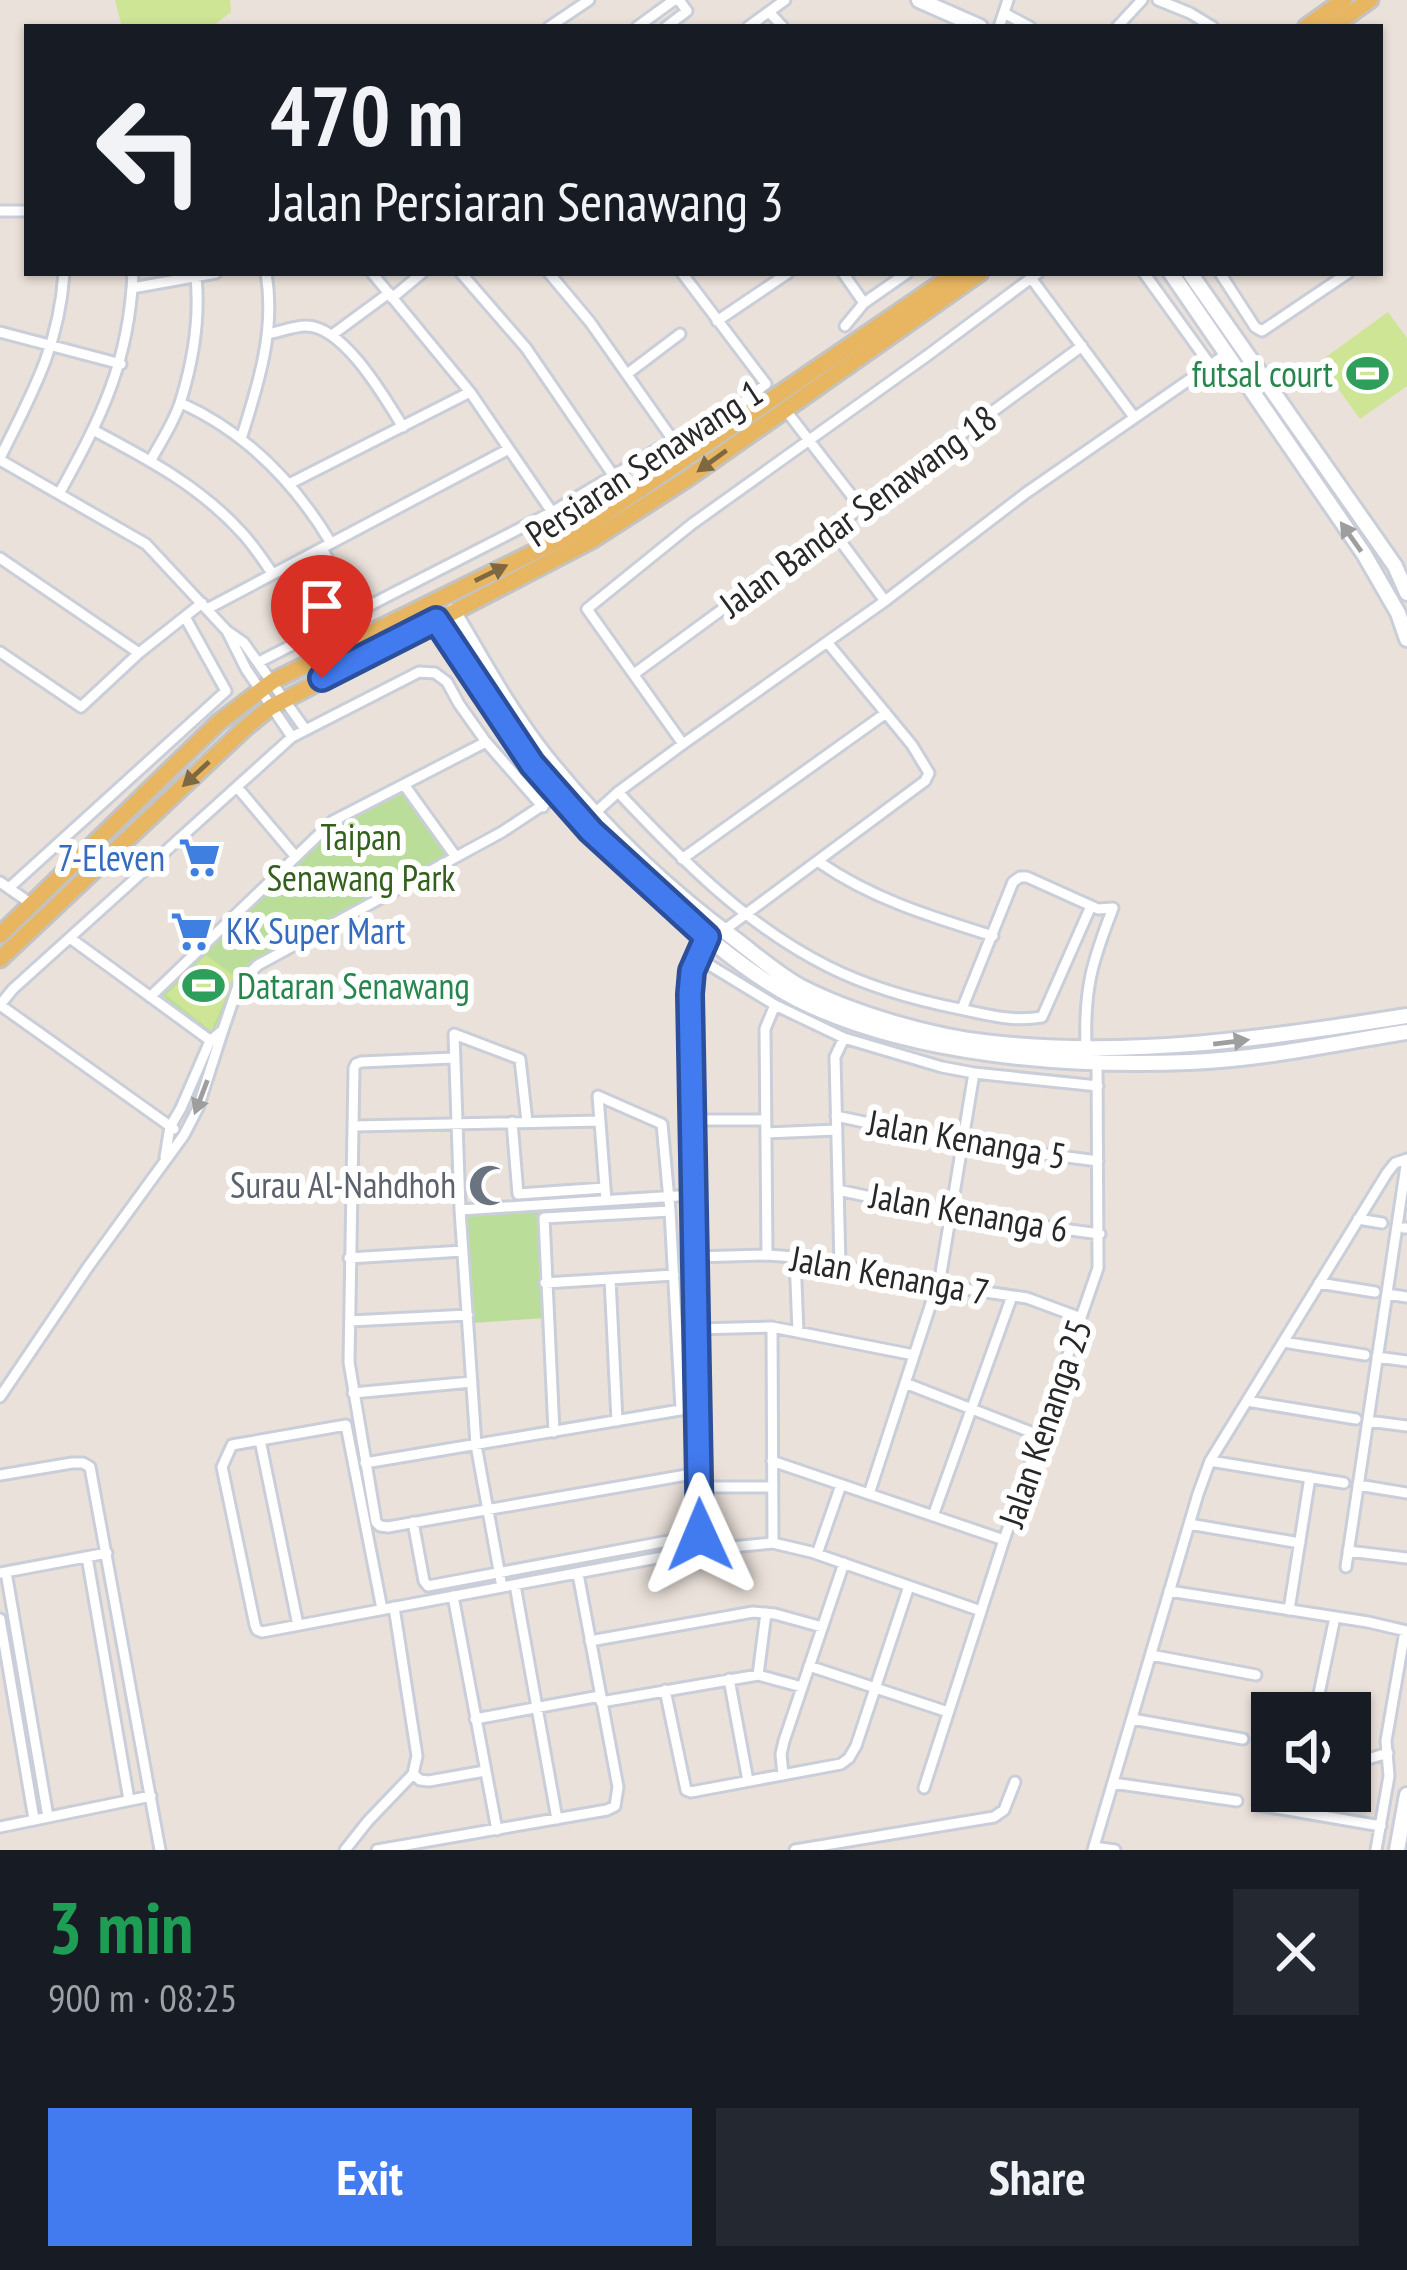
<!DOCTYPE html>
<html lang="en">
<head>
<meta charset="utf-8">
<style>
	body { margin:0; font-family:"PT Sans Narrow",sans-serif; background:#242831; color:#f1f3f6; height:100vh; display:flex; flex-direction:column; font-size:45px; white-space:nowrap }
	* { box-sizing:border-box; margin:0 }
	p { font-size:39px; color:#9ea1a6 }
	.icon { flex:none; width:66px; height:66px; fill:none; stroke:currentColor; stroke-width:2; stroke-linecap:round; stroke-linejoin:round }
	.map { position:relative; height:1850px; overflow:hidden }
	.panel { display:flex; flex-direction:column; background:#171b24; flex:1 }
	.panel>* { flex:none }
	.banner { position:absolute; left:24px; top:24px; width:1359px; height:252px; border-radius:0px; box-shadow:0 3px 9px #0004; background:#171b24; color:#f1f3f6; overflow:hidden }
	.buttons { position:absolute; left:1251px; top:1692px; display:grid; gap:24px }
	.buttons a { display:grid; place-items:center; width:120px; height:120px; border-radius:0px; background:#171b24; box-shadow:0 3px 9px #0004; font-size:60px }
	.pin { position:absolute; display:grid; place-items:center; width:102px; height:102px; color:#fff; margin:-123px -51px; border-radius:50% 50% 50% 0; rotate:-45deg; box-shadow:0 0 12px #0007 }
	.pin .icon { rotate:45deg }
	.me { position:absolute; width:132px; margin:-66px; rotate:359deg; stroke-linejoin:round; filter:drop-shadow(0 0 9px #0008) }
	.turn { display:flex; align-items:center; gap:42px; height:252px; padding:0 48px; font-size:54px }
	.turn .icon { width:156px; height:156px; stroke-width:2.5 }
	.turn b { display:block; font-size:84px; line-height:102px }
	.round { display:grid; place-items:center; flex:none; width:126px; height:126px; border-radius:0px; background:#242831 }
	.summary { display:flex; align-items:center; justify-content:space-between; height:204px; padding:0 48px }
	h1 { font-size:72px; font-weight:800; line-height:90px; color:#1e9e55 }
	.cta { display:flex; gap:24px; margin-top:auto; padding:24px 48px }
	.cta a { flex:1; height:138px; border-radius:0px; background:#427aef; color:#fff; font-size:48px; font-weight:800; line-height:138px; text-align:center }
	.cta a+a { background:#242831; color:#f1f3f6 }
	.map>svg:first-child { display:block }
	.green { fill:#bade99 }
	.pitch { fill:#cee595 }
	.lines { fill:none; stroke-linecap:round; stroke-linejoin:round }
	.street-casing { stroke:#c9ced9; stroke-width:15 }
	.secondary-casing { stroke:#c9ced9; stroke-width:20 }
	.primary-casing { stroke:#c3c3c3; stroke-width:21 }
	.street { stroke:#fff; stroke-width:9 }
	.secondary { stroke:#fff; stroke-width:14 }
	.primary { stroke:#e8b661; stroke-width:15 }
	.oneway { fill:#7e6842 }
	.oneway2 { fill:#9e9e9e }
	.route-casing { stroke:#2b4f9b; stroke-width:30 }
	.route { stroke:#427aef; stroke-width:21 }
	.labels { text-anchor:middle; stroke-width:12; stroke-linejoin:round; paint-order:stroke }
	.leisure-label { font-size:36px; fill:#27864d; stroke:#fff; text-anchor:end }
	.street-label { font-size:36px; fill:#282828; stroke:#fff }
	.park-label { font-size:36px; fill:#34601d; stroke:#fff }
	.shop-label { font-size:36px; fill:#366cbe; stroke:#fff; text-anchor:end }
	.worship-label { font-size:36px; fill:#5b616d; stroke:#fff; text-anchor:end }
</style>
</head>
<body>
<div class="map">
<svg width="1407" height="1850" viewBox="0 0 1407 1850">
	<rect width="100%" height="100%" fill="#eae1da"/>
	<path class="green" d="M404 793 448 855 262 956 238 978 212 1035 161 995 337 826Z
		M544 1206 547 1318 472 1323 463 1211Z"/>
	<path class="pitch" d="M115 0H230L231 12 212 27H122Z
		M1388 312 1407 338V386L1360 419 1319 362Z
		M206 955 235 977 211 1031 166 995Z"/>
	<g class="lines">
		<defs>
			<path id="street" d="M1158 0 1190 13 1213 27
				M770 13 783 27
				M1004 13 1030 27
				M549 27 589 0
				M637 27 674 0
				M666 27 687 11 679 0
				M748 27 785 0
				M999 27 1008 0
				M1117 27 1142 0
				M0 211H27
				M372 273 470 392 552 512 585 527
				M461 273 526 348 613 475
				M549 273 590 322 673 440
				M843 273 864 303
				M1144 273 1211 366
				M1220 273 1255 327 1262 331 1348 273
				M1031 278 1134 417
				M132 288 216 273
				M392 298 422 273
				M717 321 788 273
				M845 326 864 303 907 273
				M0 332 121 364
				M268 334C279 332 294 326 306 326 344 326 385 398 403 427
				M332 335 389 293
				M627 374 680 334
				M181 403C245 432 295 483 331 543
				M784 408 862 509
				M93 430C148 459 201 487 243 534 254 546 263 560 272 573
				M241 439C258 385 276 330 266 273
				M0 458C32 393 59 347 64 273
				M0 460 146 544 227 631 244 643 305 729
				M151 460C161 441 175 421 181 400 193 361 200 318 196 277
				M289 484 470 392
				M60 492C102 416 129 362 133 273
				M833 531 885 601
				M322 548 355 613
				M0 558 139 653
				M207 609 509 449
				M227 631 246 669 292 737
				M0 652 81 707 139 653 202 603
				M259 662 552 512 673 440C700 442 743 401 766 384L682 273
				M634 674 1082 346
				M683 744 587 609 692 524 928 355 1038 273
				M405 786 456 857
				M237 787 296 857
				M618 792C680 858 746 926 829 967 871 988 915 1000 960 1009 988 1015 1013 1022 1042 1017L1091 906
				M595 813 618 792 683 744 885 601 1026 493 1225 355
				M682 859 886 713
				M819 862C872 899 932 917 993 936
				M0 882 30 903
				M9 888 226 691 185 617
				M723 931 925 781 929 773 912 745 827 642
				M70 938 211 1041
				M698 958 775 1005 844 1038 942 1067 974 1073 1098 1086
				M150 997 333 821 486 742
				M0 1005 13 989 292 737 419 672 435 673 447 682 459 704 486 742 543 807
				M0 1005 174 1129
				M962 1009 1013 882 1020 877H1027L1098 909 1113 908C1092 962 1084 988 1086 1046
				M453 1058 361 1062 356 1064 354 1068 349 1362 376 1522 380 1526 388 1527 698 1473
				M836 1116 967 1144 1098 1161
				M692 1120H765
				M512 1122 518 1194 605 1188
				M355 1126 600 1121
				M766 1133 837 1130
				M165 1157 170 1127 181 1108 210 1041 223 1030 239 983 258 965 502 832 558 795
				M838 1190 951 1214 1100 1234
				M353 1192 459 1187
				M606 1200 598 1096 662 1124 670 1211 681 1410
				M460 1210 693 1195
				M1358 1219 1382 1223
				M1404 1228H1407
				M767 1255 765 1029 775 1005
				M694 1257 767 1255 795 1257 937 1285 1027 1298 1081 1318
				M795 1257 798 1332
				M349 1258 463 1251
				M840 1266 835 1057 844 1038
				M610 1279 617 1421
				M545 1283 674 1275
				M1319 1283 1375 1292
				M939 1285 974 1073
				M1387 1294 1407 1297
				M350 1321 468 1315
				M772 1327 773 1543
				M696 1329 772 1327 914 1355
				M1283 1342 1365 1355
				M1377 1357 1407 1361
				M905 1383 1041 1436
				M353 1393 472 1382
				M0 1397 88 1267 184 1135 198 1108 223 1030
				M1247 1401 1356 1419
				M1368 1421 1407 1426
				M554 1432 544 1218 670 1211
				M260 1440 298 1625
				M772 1461 1004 1540
				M1210 1461 1344 1483
				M365 1463 686 1409
				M0 1475 72 1463H83L90 1467 160 1850
				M1358 1485 1407 1493
				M699 1487H773
				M869 1494 937 1285
				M933 1516 1012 1296
				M413 1522 424 1581 428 1586 700 1535
				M1189 1524 1300 1543
				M700 1550 690 994 692 971 716 925
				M1348 1551 1407 1558
				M817 1554 841 1485
				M87 1557 129 1800
				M1346 1567 1407 1159
				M6 1572 48 1817
				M0 1573 107 1553
				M515 1585 557 1819
				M502 1587 476 1445 460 1210 454 1034 520 1059 527 1122
				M1169 1591 1368 1622 1407 1631
				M453 1596 497 1830
				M382 1609 346 1425 232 1445 222 1467 255 1625 257 1630 262 1632 700 1550 773 1543 811 1552 981 1611
				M1289 1610 1310 1477
				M0 1619 34 1819
				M590 1641 753 1612 775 1614 822 1627
				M1151 1655 1256 1675
				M809 1666 948 1712
				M758 1675 766 1613
				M729 1679 748 1781
				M665 1690 686 1790 691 1792 841 1764 849 1758 856 1746 909 1586
				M601 1702 758 1675 802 1687
				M1315 1713 1335 1617
				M475 1719 600 1696
				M1132 1719 1243 1739
				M1350 1755 1371 1758 1388 1753
				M413 1774 420 1780 429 1781 485 1771
				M783 1775 781 1754 784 1741 844 1563
				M1113 1783 1237 1801
				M924 1788 1004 1540 1098 1268 1097 1060
				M1258 1805 1381 1826
				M0 1827 151 1796
				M1094 1847 1115 1850
				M345 1850 368 1821 413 1774 417 1756 394 1607
				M377 1850 607 1810 615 1806 618 1787 578 1574
				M795 1850 994 1817 1004 1810 1015 1782
				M1093 1850 1198 1494 1210 1461 1387 1173 1395 1163 1407 1159
				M1376 1850 1389 1776 1386 1741 1405 1631"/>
			<path id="secondary" d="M919 0 980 27
				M1171 273 1364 554 1398 613 1407 639
				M1190 273 1395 566 1407 593
				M453 611C482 660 510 712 546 757 600 824 665 888 735 939 756 955 777 974 801 987 854 1014 933 1037 992 1043 1132 1058 1269 1038 1407 1016
				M437 620C468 667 498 718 533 764 566 807 606 845 646 882 692 925 741 970 797 999 908 1055 1067 1067 1190 1062 1263 1059 1335 1043 1407 1032
				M1397 1850 1407 1795"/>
			<path id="primary" d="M1306 27 1344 0
				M1332 27 1370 0
				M0 935 218 723 273 681 585 527 956 273
				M0 959 245 728 271 707 592 540 688 478 980 273"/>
		</defs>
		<use href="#street" class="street-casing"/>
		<use href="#secondary" class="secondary-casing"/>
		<use href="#primary" class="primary-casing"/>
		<use href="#street" class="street"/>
		<use href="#secondary" class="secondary"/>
		<use href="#primary" class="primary"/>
	</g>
	<defs><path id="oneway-solid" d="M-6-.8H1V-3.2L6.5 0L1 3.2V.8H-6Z" transform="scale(3)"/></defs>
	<g class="oneway">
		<use href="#oneway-solid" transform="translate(712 461) rotate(144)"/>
		<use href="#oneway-solid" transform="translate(491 573) rotate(-26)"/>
		<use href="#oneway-solid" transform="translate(196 774) rotate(137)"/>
	</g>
	<g class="oneway2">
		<use href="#oneway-solid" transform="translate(1351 537) rotate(-125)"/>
		<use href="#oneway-solid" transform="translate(1231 1042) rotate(-7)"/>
		<use href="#oneway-solid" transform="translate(201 1097) rotate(111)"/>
	</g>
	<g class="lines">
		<defs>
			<path id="route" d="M322 678 436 620 532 764 591 831 707 937 692 971 690 994 700 1535"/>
		</defs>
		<use href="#route" class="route-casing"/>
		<use href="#route" class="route"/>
	</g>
	<defs>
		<symbol id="stadium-bare" viewBox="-9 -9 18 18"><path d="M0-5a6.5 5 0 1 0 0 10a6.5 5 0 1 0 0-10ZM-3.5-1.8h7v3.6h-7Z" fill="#2e9e5b" stroke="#fff" stroke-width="2.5" paint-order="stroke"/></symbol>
		<symbol id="supermarket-bare" viewBox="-9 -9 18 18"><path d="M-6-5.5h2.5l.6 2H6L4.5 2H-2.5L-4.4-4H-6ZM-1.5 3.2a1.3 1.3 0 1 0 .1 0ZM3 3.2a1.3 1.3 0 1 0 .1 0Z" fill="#3f7fe0" stroke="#fff" stroke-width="2.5" paint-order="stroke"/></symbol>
		<symbol id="mosque-bare" viewBox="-9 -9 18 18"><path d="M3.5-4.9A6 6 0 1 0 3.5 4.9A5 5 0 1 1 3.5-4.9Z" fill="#6b7280" stroke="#fff" stroke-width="2.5" paint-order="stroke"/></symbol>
	</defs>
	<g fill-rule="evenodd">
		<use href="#stadium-bare" x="1338" y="344" width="59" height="59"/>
		<use href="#supermarket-bare" x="170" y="828" width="59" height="59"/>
		<use href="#supermarket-bare" x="162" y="902" width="59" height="59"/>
		<use href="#stadium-bare" x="174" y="956" width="59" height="59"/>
		<use href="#mosque-bare" x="460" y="1156" width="59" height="59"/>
	</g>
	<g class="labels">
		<g class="leisure-label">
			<text x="1333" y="387">futsal court</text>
			<text x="237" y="999" text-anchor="start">Dataran Senawang</text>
		</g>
		<g class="street-label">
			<text transform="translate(644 463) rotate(-33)" y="13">Persiaran Senawang 1</text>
			<text transform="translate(858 511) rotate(-36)" y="13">Jalan Bandar Senawang 18</text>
			<text transform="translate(967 1139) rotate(10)" y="13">Jalan Kenanga 5</text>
			<text transform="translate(969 1212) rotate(10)" y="13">Jalan Kenanga 6</text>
			<text transform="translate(890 1275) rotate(10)" y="13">Jalan Kenanga 7</text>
			<text transform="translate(1045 1423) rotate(-71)" y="13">Jalan Kenanga 25</text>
		</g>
		<g class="park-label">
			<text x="361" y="850">Taipan<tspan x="361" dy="41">Senawang Park</tspan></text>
		</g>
		<g class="shop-label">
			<text x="165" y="871">7-Eleven</text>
			<text x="226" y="944" text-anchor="start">KK Super Mart</text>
		</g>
		<g class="worship-label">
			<text x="456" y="1198">Surau Al-Nahdhoh</text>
		</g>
	</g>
</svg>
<div class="buttons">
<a><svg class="icon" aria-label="sound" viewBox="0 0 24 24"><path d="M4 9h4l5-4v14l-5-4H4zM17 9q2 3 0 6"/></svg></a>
</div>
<div class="pin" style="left:322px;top:678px;background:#d93025"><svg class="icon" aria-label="arrive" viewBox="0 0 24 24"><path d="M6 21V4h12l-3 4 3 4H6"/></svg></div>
<svg class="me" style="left:700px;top:1535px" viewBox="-20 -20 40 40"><path d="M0-17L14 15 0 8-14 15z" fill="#427aef" stroke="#fff" stroke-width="4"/></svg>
<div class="banner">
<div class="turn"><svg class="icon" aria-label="left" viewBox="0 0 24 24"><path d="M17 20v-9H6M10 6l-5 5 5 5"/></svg><div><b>470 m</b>Jalan Persiaran Senawang 3</div></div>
</div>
</div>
<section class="panel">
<div class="summary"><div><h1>3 min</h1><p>900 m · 08:25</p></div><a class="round"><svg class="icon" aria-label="close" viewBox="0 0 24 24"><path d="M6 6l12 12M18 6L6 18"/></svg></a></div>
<div class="cta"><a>Exit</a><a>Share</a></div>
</section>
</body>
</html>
